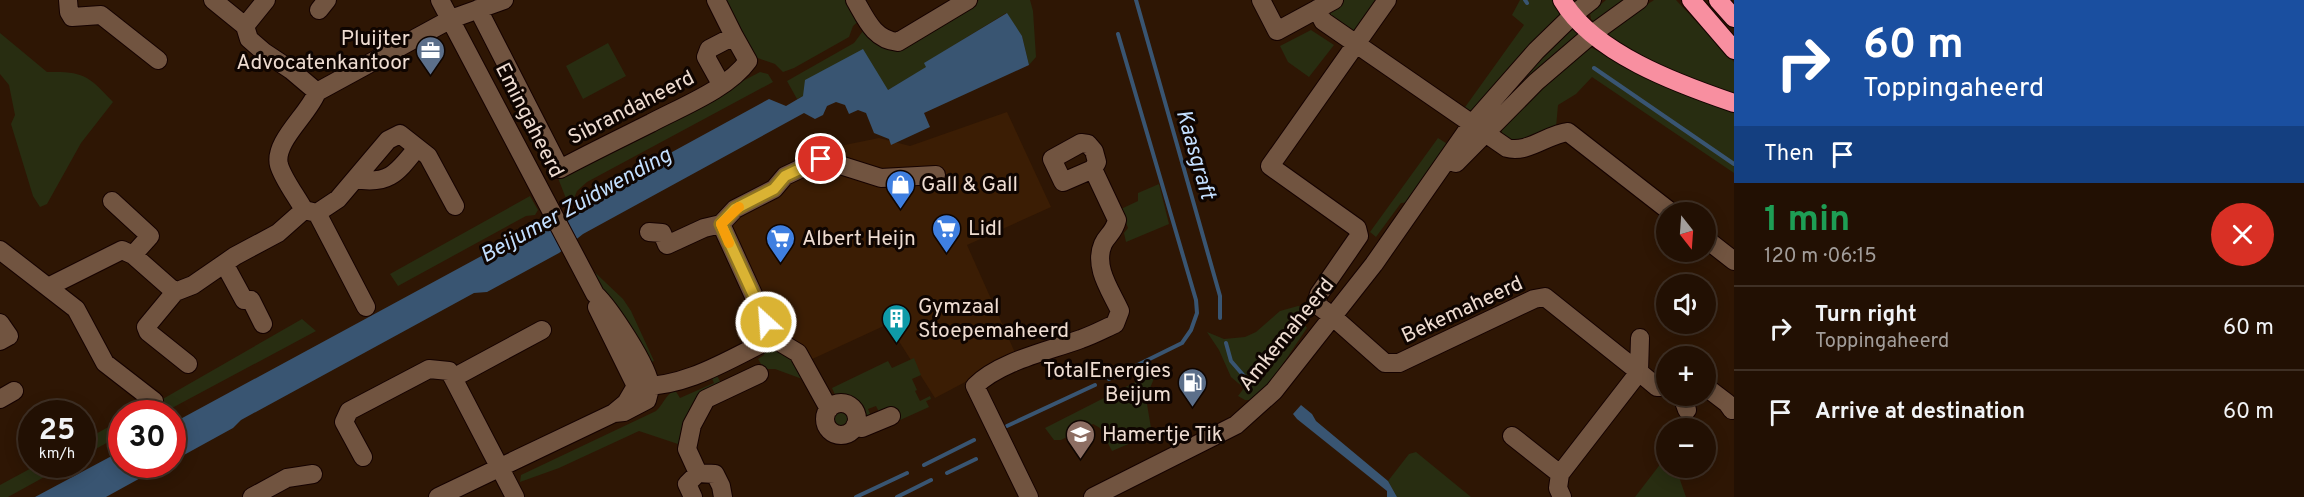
<!DOCTYPE html>
<html lang="en">
<head>
<meta charset="utf-8">
<style>
	body { margin:0; font-family:Overpass,sans-serif; background:#2a190d; color:#f1f3f6; height:100vh; display:flex; flex-direction:column; font-size:22px; white-space:nowrap }
	* { box-sizing:border-box; margin:0 }
	p { font-size:20px; color:#a29d9a }
	.icon { flex:none; width:33px; height:33px; fill:none; stroke:currentColor; stroke-width:2; stroke-linecap:round; stroke-linejoin:round }
	.map { position:relative; flex:1; overflow:hidden }
	.details { display:flex; flex-direction:column; background:#221003; width:570px }
	.details>* { flex:none }
	.hud { background:#1a4fa0; color:#fff; overflow:hidden }
	.needle { width:39px; rotate:163deg }
	.buttons { position:absolute; left:1656px; top:202px; display:grid; gap:12px }
	.buttons a { display:grid; place-items:center; width:60px; height:60px; border-radius:50%; background:#221003; box-shadow:0 3px 15px #0003,0 0 0 2px #3f3025; font-size:30px }
	.speed { position:absolute; left:18px; top:400px; display:flex; gap:12px; font-size:30px; font-weight:700; text-align:center }
	.speed>* { display:grid; place-content:center; width:78px; height:78px; border-radius:50%; background:#221003; box-shadow:0 3px 15px #0003,0 0 0 2px #3f3025; line-height:1 }
	.speed small { font-size:15px; font-weight:400 }
	.speed .limit { border:9px solid #d22; background:#fff; color:#111 }
	.pin { position:absolute; display:grid; place-items:center; width:51px; height:51px; color:#fff; margin:-26px; border:3px solid #fff; border-radius:50%; box-shadow:0 2px 6px #0007 }
	.me { position:absolute; width:66px; margin:-33px; rotate:334deg; stroke-linejoin:round; filter:drop-shadow(0 0 4px #0008) }
	.turn { display:flex; align-items:center; gap:21px; height:126px; padding:0 30px; font-size:27px }
	.turn .icon { width:78px; height:78px; stroke-width:2.5 }
	.turn b { display:block; font-size:42px; line-height:51px }
	.then { display:flex; align-items:center; height:57px; padding:0 30px; background:#0003; gap:12px; font-size:22px }
	.round { display:grid; place-items:center; flex:none; width:63px; height:63px; border-radius:32px; background:#2a190d }
	.head { display:flex; align-items:center; justify-content:space-between; height:102px; padding:0 30px }
	h1 { font-size:36px; font-weight:700; line-height:45px; color:#1e9e55 }
	ul { padding:0; list-style:none }
	li { display:flex; align-items:center; gap:18px; height:84px; padding:0 30px; border-top:2px solid #3f3025 }
	li div { flex:1 }
	li b { display:block; font-size:22px }
	li em { font-style:normal }
	main { display:flex; flex:1; min-height:0 }
	.map>svg:first-child { display:block }
	.built { fill:#3b1d04 }
	.green { fill:#282d11 }
	.water { fill:#395572 }
	.lines { fill:none; stroke-linecap:round; stroke-linejoin:round }
	.stream { stroke:#395572; stroke-width:4 }
	.minor-casing { stroke:#150200; stroke-width:20 }
	.highway-casing { stroke:#150200; stroke-width:20 }
	.minor { stroke:#715440; stroke-width:18 }
	.highway { stroke:#f88fa0; stroke-width:18 }
	.route-casing { stroke:#8e7421; stroke-width:15 }
	.route { stroke:#dab333; stroke-width:10 }
	.slow { stroke:#f59e0b; stroke-width:10 }
	.labels { text-anchor:middle; stroke-width:6; stroke-linejoin:round; paint-order:stroke }
	.poi-label { font-size:21px; fill:#eedcd1; stroke:#0f0501; text-anchor:start }
	.street-label { font-size:21px; fill:#eedcd1; stroke:#0f0501 }
	.water-label { font-size:22px; font-style:italic; fill:#c2defe; stroke:#0f0501 }
</style>
</head>
<body>
<main>
<div class="map">
<svg width="1734" height="497" viewBox="0 0 1734 497">
	<rect width="100%" height="100%" fill="#2e1604"/>
	<path class="built" d="M1007 112 1051 207 967 245 1016 355 935 398 888 324 808 361 763 333 717 230 729 203 825 149 879 138 910 146Z"/>
	<path class="green" d="M724 0H849L861 19 853 26 849 37 794 68 783 72 775 64 752 56Z
		M979 0H1030L1033 11 1036 57 1029 65 1022 36 1006 13 925 63 927 67 888 90 803 96 797 99 787 81 854 43 866 27 876 44 890 49 910 41Z
		M1344 0H1381L1353 37 1329 15 1330 9Z
		M1520 0H1558L1563 11 1560 18 1471 112 1463 110 1524 25 1512 15Z
		M1606 0H1633L1597 24 1591 19 1590 13Z
		M1654 0H1676L1734 62V98L1686 81 1606 36 1607 31Z
		M1574 28 1582 33 1498 110 1496 109C1518 79 1545 50 1574 28Z
		M1311 30 1334 45 1309 77 1288 62 1280 46Z
		M0 33 47 72C84 71 89 76 113 102L81 143 47 204 40 207 33 196 11 124 15 115 9 85 0 74Z
		M608 43 626 76 583 99 566 66Z
		M1590 47 1673 88 1734 109V173L1592 77 1576 94 1558 105 1556 127 1513 142 1503 136 1500 126Z
		M760 72 768 74 773 82 587 182 577 191 572 203 567 201 558 178Z
		M1438 138 1449 145 1411 202 1401 203 1376 237 1370 232Z
		M1159 184 1169 224 1126 242 1124 233 1128 228 1121 209 1138 201V193Z
		M530 196 538 210 535 215 526 216 398 286 390 274Z
		M586 264 623 299 631 311 654 361 647 364Z
		M1298 306 1313 308 1314 312 1304 324 1307 328 1268 386 1253 400H1245L1238 396 1244 388 1231 377 1219 350 1207 332 1224 339 1245 337 1256 332 1280 311Z
		M302 319 316 331 172 408 161 400Z
		M771 347 793 360 805 380 775 369H764L758 359 764 355 762 351Z
		M914 358 921 375 912 379 917 390 915 391 920 401 930 396 931 399 926 401 929 407 898 421 880 414 876 406 868 409 872 418 865 419 854 398 847 395 837 399 832 388 888 361 892 368Z
		M1157 371 1146 398 1152 434 1112 451 1100 428 1093 424 1061 440H1054L1045 428Z
		M715 372 721 383 681 445 639 431 559 468 520 482 521 475 656 411C663 405 666 394 675 390L680 398 714 383 710 374Z
		M832 419a10 10 0 1 1 20 0a10 10 0 1 1-20 0Z
		M121 420V435L83 456V441Z
		M1416 452 1471 497H1397L1388 481 1409 454Z
		M1665 458 1666 468H1671L1674 478 1679 477 1686 497H1635Z
		M37 465H66L8 497H0V485Z"/>
	<path class="water" d="M1007 13 1022 36 1029 65 924 113 930 127 891 145 889 139 874 133 866 113 858 110 849 114 845 105 836 102 827 106 823 115 815 119 804 113 583 234 559 253 487 292 474 293 241 420 233 428 173 461V423L535 227 543 231 574 214 577 204 769 99 786 106 803 96 805 80 863 49 888 90 926 67 924 63Z
		M1301 405 1312 414 1316 421 1388 481 1397 497H1387V491L1297 419 1293 414Z
		M121 451 122 465H164L106 497H35Z"/>
	<g class="lines">
		<path class="stream" d="M1136 0 1220 296V318
			M1525 0 1527 3
			M1594 68 1734 164
			M1226 343 1231 361 1244 376
			M1109 379 1182 343 1191 330 1197 313 1196 300 1118 34
			M1007 426 1095 385
			M924 465 974 440
			M947 473 976 459
			M856 497 907 473
			M897 497 931 480"/>
		<defs>
			<path id="minor" d="M68 0 69 12 72 17 101 15 158 60
				M213 0 245 26 249 39 264 52 291 70 317 92
				M440 0 595 294C609 307 649 367 650 386 650 390 648 396 647 400L624 412 614 413
				M716 0 734 36
				M855 0C866 19 874 40 898 42L968 0
				M1261 0 1277 31 1334 0
				M1387 0 1270 166 1357 228 1359 236 1319 294 1316 304 1332 316 1385 363H1399L1534 299 1545 297 1639 372 1640 338
				M478 9 560 169C590 153 621 138 651 123 681 107 728 89 748 61L734 36 709 49 706 57 721 84
				M1317 9 1323 21 1507 148C1527 154 1548 134 1568 132L1672 213
				M319 10 327 0
				M245 26 266 0
				M1456 163 1536 82 1592 34 1639 0
				M355 179C389 185 397 173 417 148
				M112 201 150 236 133 255
				M304 210 317 213 338 199 388 140 400 134 428 156 455 206
				M317 213 366 307
				M721 224 773 338
				M649 232 662 233 667 245 704 228 721 224 735 209 774 189 785 176 821 159 881 178 936 175
				M1706 239 1734 261
				M0 250 76 309 105 363 154 401
				M225 265 244 300H251L263 324
				M48 287 122 250 133 255 175 292 193 285 235 256 278 233 304 210C297 197 283 179 279 165 273 142 309 114 317 92L451 19 504 0
				M175 292 146 327 148 332 188 364
				M597 307 636 386
				M0 323 9 336 0 341
				M773 338 798 353 829 409
				M453 378 515 497
				M638 386C686 388 731 358 773 338
				M1706 387 1727 403 1732 410
				M1682 396 1687 410
				M0 399 14 391
				M825 419a16 16 0 1 1 32 0a16 16 0 1 1-32 0Z
				M855 426 862 428 891 416
				M1512 436 1560 474 1639 372 1657 387H1666
				M363 457 344 422 349 411 429 369 449 371 453 378 542 330
				M698 473 687 449 692 425 706 399 759 374
				M1560 474 1558 488 1562 497
				M252 497 287 478 313 474
				M438 497 614 413 626 403 636 386
				M693 497 687 484 698 473 715 474 721 486 723 497
				M1029 497 975 386C1000 361 1049 351 1081 339 1093 335 1104 329 1115 324L1120 311C1111 291 1093 267 1103 244 1107 235 1114 233 1117 220L1093 169 1063 182 1052 159 1081 143 1088 144 1094 151 1097 162 1093 169
				M1093 497 1236 425 1274 391 1374 264 1471 125 1536 51 1573 15 1592 0"/>
			<path id="highway" d="M1562 0C1593 53 1678 84 1734 103
				M1691 0 1734 50
				M1718 0 1734 18"/>
		</defs>
		<use href="#minor" class="minor-casing"/>
		<use href="#highway" class="highway-casing"/>
		<use href="#minor" class="minor"/>
		<use href="#highway" class="highway"/>
	</g>
	<g class="lines">
		<defs>
			<path id="route" d="M766 322 721 224 735 209 774 189 785 176 821 159"/>
		</defs>
		<use href="#route" class="route-casing"/>
		<use href="#route" class="route"/>
		<path class="slow" d="M729 243 721 224 739 207"/>
	</g>
	<defs>
		<symbol id="office-pin" viewBox="-11 -11 22 30"><path d="M0 17L-7.5 6A9.5 9.5 0 1 1 7.5 6Z" fill="#5c6f8a" stroke="#0f0501"/><path d="M-6-3h4V-5.5h4V-3h4V5H-6ZM-1-4.5V-3h2v-1.5ZM-6 0V1H6V0Z" fill="#fff"/></symbol>
		<symbol id="shop-pin" viewBox="-11 -11 22 30"><path d="M0 17L-7.5 6A9.5 9.5 0 1 1 7.5 6Z" fill="#3f7fe0" stroke="#0f0501"/><path d="M-5-2.5h2.3a2.7 3.5 0 0 1 5.4 0H5L5.5 6h-11ZM-1.5-2.5h3a1.5 2.3 0 0 0-3 0Z" fill="#fff"/></symbol>
		<symbol id="supermarket-pin" viewBox="-11 -11 22 30"><path d="M0 17L-7.5 6A9.5 9.5 0 1 1 7.5 6Z" fill="#3f7fe0" stroke="#0f0501"/><path d="M-6-5.5h2.5l.6 2H6L4.5 2H-2.5L-4.4-4H-6ZM-1.5 3.2a1.3 1.3 0 1 0 .1 0ZM3 3.2a1.3 1.3 0 1 0 .1 0Z" fill="#fff"/></symbol>
		<symbol id="building-pin" viewBox="-11 -11 22 30"><path d="M0 17L-7.5 6A9.5 9.5 0 1 1 7.5 6Z" fill="#0f9aa8" stroke="#0f0501"/><path d="M-4-6H4V6H1V3H-1V6H-4ZM-2.5-4.3h1.7v1.8h-1.7ZM.8-4.3h1.7v1.8H.8ZM-2.5-1h1.7V.8h-1.7ZM.8-1h1.7V.8H.8Z" fill="#fff"/></symbol>
		<symbol id="fuel-pin" viewBox="-11 -11 22 30"><path d="M0 17L-7.5 6A9.5 9.5 0 1 1 7.5 6Z" fill="#5c6f8a" stroke="#0f0501"/><path d="M-5.5-6h7V0h2V4h1.3V-2.5L3-4.5l.8-.8L6-3V5H2.5V1h-1V6h-7ZM-4.2-4.7v3.2H.2V-4.7Z" fill="#fff"/></symbol>
		<symbol id="school-pin" viewBox="-11 -11 22 30"><path d="M0 17L-7.5 6A9.5 9.5 0 1 1 7.5 6Z" fill="#8d6e63" stroke="#0f0501"/><path d="M0-5L7-2L0 1L-7-2ZM-4 1L0 2.5L4 1V4Q0 6-4 4Z" fill="#fff"/></symbol>
	</defs>
	<g fill-rule="evenodd">
		<use href="#office-pin" x="414" y="34" width="33" height="45"/>
		<use href="#shop-pin" x="884" y="168" width="33" height="45"/>
		<use href="#supermarket-pin" x="930" y="212" width="33" height="45"/>
		<use href="#supermarket-pin" x="764" y="222" width="33" height="45"/>
		<use href="#building-pin" x="880" y="302" width="33" height="45"/>
		<use href="#fuel-pin" x="1176" y="366" width="33" height="45"/>
		<use href="#school-pin" x="1064" y="418" width="33" height="45"/>
	</g>
	<g class="labels">
		<g class="poi-label">
			<text x="410" y="45" text-anchor="end">Pluijter<tspan x="410" dy="24">Advocatenkantoor</tspan></text>
			<text x="921" y="191">Gall &amp; Gall</text>
			<text x="968" y="235">Lidl</text>
			<text x="802" y="245">Albert Heijn</text>
			<text x="918" y="313">Gymzaal<tspan x="918" dy="24">Stoepemaheerd</tspan></text>
			<text x="1171" y="377" text-anchor="end">TotalEnergies<tspan x="1171" dy="24">Beijum</tspan></text>
			<text x="1102" y="441">Hamertje Tik</text>
		</g>
		<g class="street-label">
			<text transform="translate(631 107) rotate(-27)" y="7">Sibrandaheerd</text>
			<text transform="translate(530 120) rotate(63)" y="7">Emingaheerd</text>
			<text transform="translate(1462 309) rotate(-25)" y="7">Bekemaheerd</text>
			<text transform="translate(1286 334) rotate(-51)" y="7">Amkemaheerd</text>
		</g>
		<g class="water-label">
			<text transform="translate(1197 154) rotate(74)" y="8">Kaasgraft</text>
			<text transform="translate(575 204) rotate(-29)" y="8">Beijumer Zuidwending</text>
		</g>
	</g>
</svg>
<div class="buttons">
<a><svg class="needle" viewBox="-14 -14 28 28"><path d="M0-13l5 13h-10z" fill="#e53935"/><path d="M0 13l5-13h-10z" fill="#a29d9a"/></svg></a>
<a><svg class="icon" aria-label="sound" viewBox="0 0 24 24"><path d="M4 9h4l5-4v14l-5-4H4zM17 9q2 3 0 6"/></svg></a>
<a>+</a>
<a>−</a>
</div>
<div class="speed"><div>25<small>km/h</small></div><div class="limit">30</div></div>
<div class="pin" style="left:821px;top:159px;background:#d93025"><svg class="icon" aria-label="arrive" viewBox="0 0 24 24"><path d="M6 21V4h12l-3 4 3 4H6"/></svg></div>
<svg class="me" style="left:766px;top:322px" viewBox="-20 -20 40 40"><circle r="17" fill="#dab333" stroke="#fff" stroke-width="3"/><path d="M0-11L8 9 0 5-8 9z" fill="#fff"/></svg>
</div>
<section class="details">
<div class="hud">
<div class="turn"><svg class="icon" aria-label="right" viewBox="0 0 24 24"><path d="M7 20v-9h11M14 6l5 5-5 5"/></svg><div><b>60 m</b>Toppingaheerd</div></div>
<div class="then">Then<svg class="icon" aria-label="arrive" viewBox="0 0 24 24"><path d="M6 21V4h12l-3 4 3 4H6"/></svg></div>
</div>
<div class="head"><div><h1>1 min</h1><p>120 m · 06:15</p></div><a class="round" style="background:#d93025;color:#fff"><svg class="icon" aria-label="close" viewBox="0 0 24 24"><path d="M6 6l12 12M18 6L6 18"/></svg></a></div>
<ul>
<li><svg class="icon" aria-label="right" viewBox="0 0 24 24"><path d="M7 20v-9h11M14 6l5 5-5 5"/></svg><div><b>Turn right</b><p>Toppingaheerd</p></div><em>60 m</em></li>
<li><svg class="icon" aria-label="arrive" viewBox="0 0 24 24"><path d="M6 21V4h12l-3 4 3 4H6"/></svg><div><b>Arrive at destination</b></div><em>60 m</em></li>
</ul>
</section>
</main>
</body>
</html>
